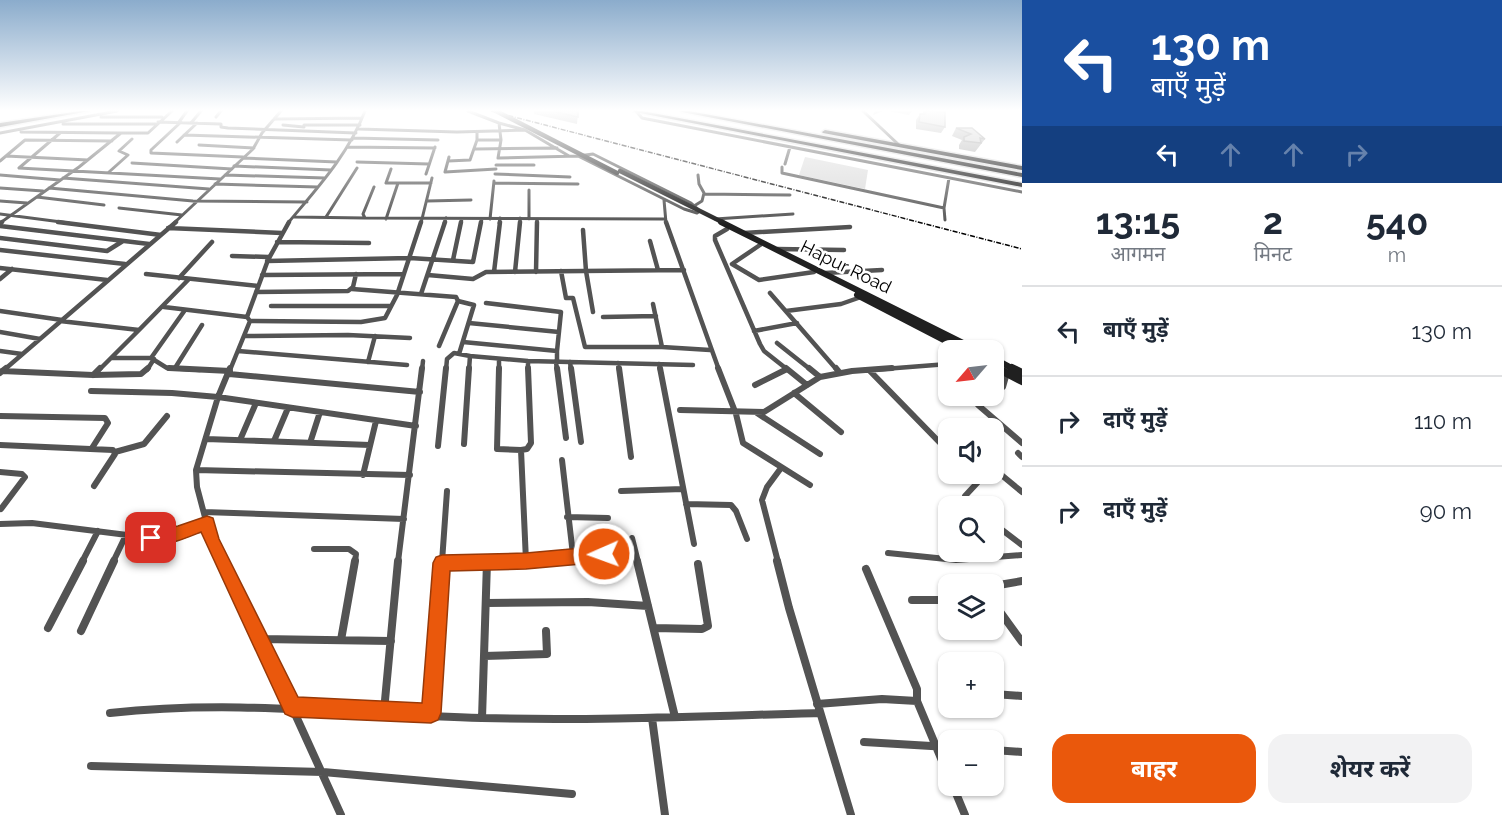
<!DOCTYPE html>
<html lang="hi">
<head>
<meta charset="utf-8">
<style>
	body { margin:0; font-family:Raleway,"Noto Sans Devanagari",sans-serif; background:#f2f2f3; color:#1f2937; height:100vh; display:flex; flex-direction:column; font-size:22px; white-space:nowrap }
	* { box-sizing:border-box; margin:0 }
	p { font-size:20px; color:#747a83 }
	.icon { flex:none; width:33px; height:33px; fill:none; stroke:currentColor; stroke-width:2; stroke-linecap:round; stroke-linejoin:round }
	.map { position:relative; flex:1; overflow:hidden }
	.drawer { display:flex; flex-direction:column; background:#fff; width:480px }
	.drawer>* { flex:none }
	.guide { background:#1a4fa0; color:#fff; overflow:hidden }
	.needle { width:39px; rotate:242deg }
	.controls { position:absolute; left:938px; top:340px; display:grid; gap:12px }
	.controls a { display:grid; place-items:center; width:66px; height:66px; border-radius:12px; background:#fff; box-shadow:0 2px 4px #0004; font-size:30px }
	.pin { position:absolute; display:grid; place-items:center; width:51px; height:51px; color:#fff; margin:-26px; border-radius:12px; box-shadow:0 3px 9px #0006 }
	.me { position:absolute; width:66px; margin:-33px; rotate:268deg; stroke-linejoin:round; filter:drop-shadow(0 0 4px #0008) }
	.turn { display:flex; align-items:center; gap:21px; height:126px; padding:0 30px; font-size:27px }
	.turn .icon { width:78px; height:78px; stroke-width:2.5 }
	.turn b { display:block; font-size:42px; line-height:51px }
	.lanes { display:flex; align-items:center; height:57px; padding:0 30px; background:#0003; justify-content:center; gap:30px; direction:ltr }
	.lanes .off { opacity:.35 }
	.eta { display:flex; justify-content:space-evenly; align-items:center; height:102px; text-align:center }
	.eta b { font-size:36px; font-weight:700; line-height:42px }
	.button { display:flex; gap:12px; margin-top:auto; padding:12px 30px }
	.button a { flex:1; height:69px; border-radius:18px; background:#ea580c; color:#fff; font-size:24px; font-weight:700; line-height:69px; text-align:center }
	.button a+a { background:#f2f2f3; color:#1f2937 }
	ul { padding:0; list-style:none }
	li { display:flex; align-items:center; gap:18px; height:90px; padding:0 30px; border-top:2px solid #e0e1e3 }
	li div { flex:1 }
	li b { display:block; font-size:22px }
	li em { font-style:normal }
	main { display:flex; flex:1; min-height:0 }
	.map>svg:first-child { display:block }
	.green { fill:#dadada }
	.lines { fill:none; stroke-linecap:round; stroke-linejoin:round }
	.highway-casing { stroke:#dbdbdb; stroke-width:3 }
	.street-far3 { stroke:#535353; stroke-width:3 }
	.street-far2 { stroke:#535353; stroke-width:4.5 }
	.street-far1 { stroke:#535353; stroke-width:6 }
	.street { stroke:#535353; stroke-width:8 }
	.secondary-far2 { stroke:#202020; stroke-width:4.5 }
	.secondary-far1 { stroke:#202020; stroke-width:6 }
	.secondary { stroke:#202020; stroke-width:8 }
	.highway { fill:#000; fill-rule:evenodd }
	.rail { stroke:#000; stroke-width:1.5; stroke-dasharray:5 1.5 1 1.5; stroke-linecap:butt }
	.secondary-bridge { stroke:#202020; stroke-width:4.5 }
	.wall { fill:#a8a8a8 }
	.shaded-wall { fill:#888 }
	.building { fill:#c3c3c3; stroke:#888; stroke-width:1.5 }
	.route { fill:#ea580c; stroke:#983908; stroke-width:1.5 }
	.labels { text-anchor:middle; stroke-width:5; stroke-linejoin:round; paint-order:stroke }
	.street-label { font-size:18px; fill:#000; stroke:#fff }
</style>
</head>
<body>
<main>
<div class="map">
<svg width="1022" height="815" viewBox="0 0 1022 815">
	<rect width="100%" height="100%" fill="#fff"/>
	<path class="green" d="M805 157 868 170 865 189 799 175Z"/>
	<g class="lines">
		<defs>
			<path id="highway" d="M80 111H90L0 127V123Z
				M633 111H642L1022 183V187L635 112Z
				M680 111H689L1022 173V177L682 112Z
				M825 130 1022 166V170L823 133 822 132Z"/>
		</defs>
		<use href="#highway" class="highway-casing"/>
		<path class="street-far3" d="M468 111 499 123 501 140 498 158 578 156
			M636 111 642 118 1022 192
			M863 111 899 145
			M101 117H162
			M216 117 221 111
			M274 119 362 118
			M158 122 221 124V127L228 128 356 133
			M179 122 187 111
			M181 122 151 150V153L243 157
			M191 123 201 111
			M499 123 525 130 569 156
			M63 124H156
			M283 125 304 127
			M304 125H360
			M359 129 457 132 525 130
			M21 132 121 133
			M0 133 117 111
			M60 133 19 168 220 179
			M184 135 352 140
			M353 138 438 140
			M477 140H501
			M177 142 197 123
			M199 145 254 148
			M347 147 435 148
			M475 149 557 148
			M593 154 691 203 700 211 697 213 684 209 578 156Z
			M6 156 88 160
			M449 157 445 172 496 169
			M242 158 337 162
			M0 161 25 140 112 141
			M448 161 470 160 477 140V132
			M357 162 429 164
			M132 163 232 169
			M785 164 790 147
			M496 165H534
			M234 166 331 170
			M782 167V173L944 208 949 178
			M391 169 386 183H431
			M109 172 128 155 119 151 132 139
			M426 174 435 147
			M495 174 570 177
			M0 175 60 180
			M225 175 325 178
			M63 178 209 189
			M494 183 578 184
			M215 184 318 187
			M374 187 363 214 365 218 665 219
			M0 188 43 191
			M49 188 193 201 307 202
			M529 190V219
			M704 194 790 195
			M37 197 104 205
			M664 200 666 223
			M0 201 27 203
			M427 201 471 200
			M694 206 702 201 704 193 699 184 698 175
			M119 208 182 215
			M944 208 945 220
			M0 214 69 223
			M294 217 365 218
			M326 217 357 168
			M386 219 398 183
			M490 219 494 181
			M715 219 793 214
			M0 223 79 167 121 133H148L172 111
			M174 223 253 149 262 133 281 111
			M288 223C318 187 348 155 365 111
			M421 223 432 178
			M444 223 446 218
			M461 223 462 219
			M481 223 482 219
			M499 223 500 218
			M520 223V218
			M537 223V219"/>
		<path class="street-far2" d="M58 222 161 235
			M666 222 719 370
			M0 223 2 222
			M0 226 149 244
			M168 228 282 233
			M727 229 715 236V240L760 344 764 351 788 370
			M583 230 586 271 593 312
			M744 233 850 227
			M0 238 107 251 123 241
			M650 241 658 270
			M277 242 369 243
			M760 245 732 264 759 280 814 272
			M777 249 844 250
			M0 250 125 264
			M232 256 268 257
			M453 260 461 222
			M267 261 410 258 473 262 481 222
			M0 268 107 280
			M561 271 566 298H573L585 347H662
			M494 272 500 222
			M515 272 520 222
			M536 272 537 222
			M825 273 882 270
			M146 274 258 286
			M262 275 404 274
			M428 275 473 279 486 272 684 270
			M179 278 212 242
			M0 279 12 269
			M352 289 456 297 458 301 474 305 459 354
			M256 292 348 291 353 287 356 274
			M770 293 837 370
			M421 294 445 222
			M486 303 561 312 557 351
			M653 304 662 347 710 350
			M271 306H391
			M164 307 247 317
			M0 311 62 320
			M786 311 841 304 861 297
			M603 317 656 316
			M60 321 139 330 99 370
			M250 321 361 322 385 318 397 295 421 222
			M469 323 559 332
			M139 330 189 279
			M754 331 797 323
			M0 332 40 339
			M244 336 348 335 410 338
			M463 342 557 351V362
			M777 343 811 370
			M439 346 458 301
			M0 351 22 354
			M238 351 407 365
			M112 358H151L167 368 200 370
			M151 358 185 310
			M528 361V370
			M368 362 375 336
			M556 362 557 370
			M570 362 571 370
			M618 363 619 370
			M659 364 660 370
			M175 368 202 325
			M4 370 176 222
			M147 370 154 359
			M230 370 250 321 247 317 268 260 289 222
			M422 370 423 361
			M446 370 447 359 454 353 470 356
			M469 370 470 356 528 361 693 365
			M499 370V359
			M871 370 948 364"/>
		<path class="street-far1" d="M169 368 230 371
			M499 368 497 449 521 450 526 561
			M557 368 566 438
			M571 368 581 442
			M619 368 631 457
			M660 368 694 544
			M718 368 736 414 743 443 810 485
			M786 368 807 385
			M809 368 820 377
			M836 368 840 373
			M869 370 948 451
			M2 371 93 375 141 374 148 368
			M0 373 6 368
			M229 374 420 392
			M93 375 100 368
			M755 385 787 369
			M91 391 172 393 218 397 416 426
			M794 393 841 432
			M993 393 1003 387 1007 373
			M978 396 975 401 978 405 1022 443
			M680 410 764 412 820 377 852 371 892 368
			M757 413 820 454
			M0 416 105 418 108 423 92 448
			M206 439 370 445
			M240 440 256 403
			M274 441 288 408
			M310 443 320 412
			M464 444 469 368
			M0 445 113 450 115 454 94 486
			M438 446 446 368
			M521 450 527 449 531 443 528 368
			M115 452 144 444 167 416
			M1018 453 1022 457
			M993 468 1022 492
			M196 470 410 475
			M0 472 22 474 25 477 1 509
			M363 475 376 421
			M621 491 683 489
			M686 504 731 505 736 511 747 539
			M972 507 965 496 978 482 974 474
			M204 512 404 519
			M567 517 608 518
			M993 523 1022 545
			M0 524 32 523 151 538 178 533 207 523
			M632 538 638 562
			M314 549H349L356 554 355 562
			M888 553 956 560 1022 555
			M573 555 604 554
			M82 562 98 531
			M113 562 126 535
			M222 562 211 540 197 487 196 470 218 397 230 368
			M398 562 422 368
			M442 562 447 491
			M457 562 571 557 573 555 562 460
			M778 562 762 500 767 487 781 468"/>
		<path class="street" d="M221 561 275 670 341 815
			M637 561 675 717
			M777 561 789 608 851 815
			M442 563 489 561
			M866 569 917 689V701L948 775
			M993 586 1022 581
			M912 600H948
			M993 602 1022 642
			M486 603 588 602 648 606
			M48 628 83 561
			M654 628 702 629 708 626 698 564
			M81 631 114 561
			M261 639 391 641
			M341 640 355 561
			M484 656 547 654 546 631
			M993 694 1022 696
			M817 704 882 699 917 701
			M384 711 398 561
			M110 713C237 699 356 715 482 718 595 721 707 716 819 713
			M431 713 442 561
			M482 718 487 562
			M652 718 665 815
			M864 742 948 747
			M993 750 1022 752
			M91 766 323 772 572 794
			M953 786 965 815"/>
		<path class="secondary-far2" d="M620 171 724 223"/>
		<path class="secondary-far1" d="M721 222 979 351
			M857 295 965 351
			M993 358 1015 370
			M993 366 1000 370"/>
		<path class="secondary" d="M997 368 1022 381
			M1012 368 1022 373"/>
		<use href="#highway" class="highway"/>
		<path class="rail" d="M491 111 1022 249"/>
		<path class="secondary-bridge" d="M496 111 617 173"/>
	</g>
	<path class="wall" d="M534 111H578L577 124 534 114Z
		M889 111H912L909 115Z
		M923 111H942L945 127 941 133 916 129V120L920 114H923Z
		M956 128 985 139 975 152 959 149V145L962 140 952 136Z"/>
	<path class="shaded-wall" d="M875 111H883L873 115Z"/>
	<path class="building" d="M553 111H578V117Z
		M926 111 945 112V127L919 122 920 114H925Z
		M956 128H972L985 139 980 138 981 143 964 141V137L971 134Z"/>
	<linearGradient id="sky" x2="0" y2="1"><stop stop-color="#8baccc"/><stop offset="0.49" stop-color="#fff"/><stop offset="1" stop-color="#fff" stop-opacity="0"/></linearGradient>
	<rect width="1022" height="225" fill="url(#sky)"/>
	<path class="route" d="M207 516 213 518 219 539 298 697 422 703 433 563 436 557 442 555 526 553 604 546 610 548 612 554 610 559 604 562 526 569 450 571 441 713 438 720 431 723 292 717 285 714 201 532C186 538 162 549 145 543L143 538 145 533 178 526Z"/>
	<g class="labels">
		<g class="street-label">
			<text transform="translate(846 267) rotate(26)" y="6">Hapur Road</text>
		</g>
	</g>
</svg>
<div class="controls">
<a><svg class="needle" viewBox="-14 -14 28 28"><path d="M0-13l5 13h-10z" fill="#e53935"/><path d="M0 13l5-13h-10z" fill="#747a83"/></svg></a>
<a><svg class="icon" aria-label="sound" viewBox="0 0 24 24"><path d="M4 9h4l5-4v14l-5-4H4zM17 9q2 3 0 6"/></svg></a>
<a><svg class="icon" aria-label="search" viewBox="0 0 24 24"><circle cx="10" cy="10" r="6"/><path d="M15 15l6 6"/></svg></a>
<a><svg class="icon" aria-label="layers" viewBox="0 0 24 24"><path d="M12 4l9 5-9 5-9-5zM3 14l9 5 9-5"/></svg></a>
<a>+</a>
<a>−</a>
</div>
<div class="pin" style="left:151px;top:538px;background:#d93025"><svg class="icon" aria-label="arrive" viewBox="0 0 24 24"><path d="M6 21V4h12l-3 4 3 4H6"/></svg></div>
<svg class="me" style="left:604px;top:554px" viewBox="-20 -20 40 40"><circle r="17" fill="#ea580c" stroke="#fff" stroke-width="3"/><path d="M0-11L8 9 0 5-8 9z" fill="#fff"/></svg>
</div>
<section class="drawer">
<div class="guide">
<div class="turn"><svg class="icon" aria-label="left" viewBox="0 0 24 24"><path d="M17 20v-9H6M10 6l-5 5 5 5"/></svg><div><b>130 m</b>बाएँ मुड़ें</div></div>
<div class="lanes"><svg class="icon" aria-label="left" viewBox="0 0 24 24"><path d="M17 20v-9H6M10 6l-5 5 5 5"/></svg><svg class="icon off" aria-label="ahead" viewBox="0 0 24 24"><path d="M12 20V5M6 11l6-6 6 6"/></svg><svg class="icon off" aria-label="ahead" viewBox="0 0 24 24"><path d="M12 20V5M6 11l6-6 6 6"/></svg><svg class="icon off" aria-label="right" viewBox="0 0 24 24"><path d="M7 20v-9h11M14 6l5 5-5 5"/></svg></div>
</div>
<div class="eta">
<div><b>13:15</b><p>आगमन</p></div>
<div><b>2</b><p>मिनट</p></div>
<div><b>540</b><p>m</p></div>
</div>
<ul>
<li><svg class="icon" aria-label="left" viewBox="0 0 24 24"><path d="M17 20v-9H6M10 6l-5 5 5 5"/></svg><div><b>बाएँ मुड़ें</b></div><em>130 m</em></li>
<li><svg class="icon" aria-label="right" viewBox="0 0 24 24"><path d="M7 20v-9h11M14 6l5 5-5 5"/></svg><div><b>दाएँ मुड़ें</b></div><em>110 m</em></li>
<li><svg class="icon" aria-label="right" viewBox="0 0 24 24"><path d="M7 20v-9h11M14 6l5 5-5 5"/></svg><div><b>दाएँ मुड़ें</b></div><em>90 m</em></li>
</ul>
<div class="button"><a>बाहर</a><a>शेयर करें</a></div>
</section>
</main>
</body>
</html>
